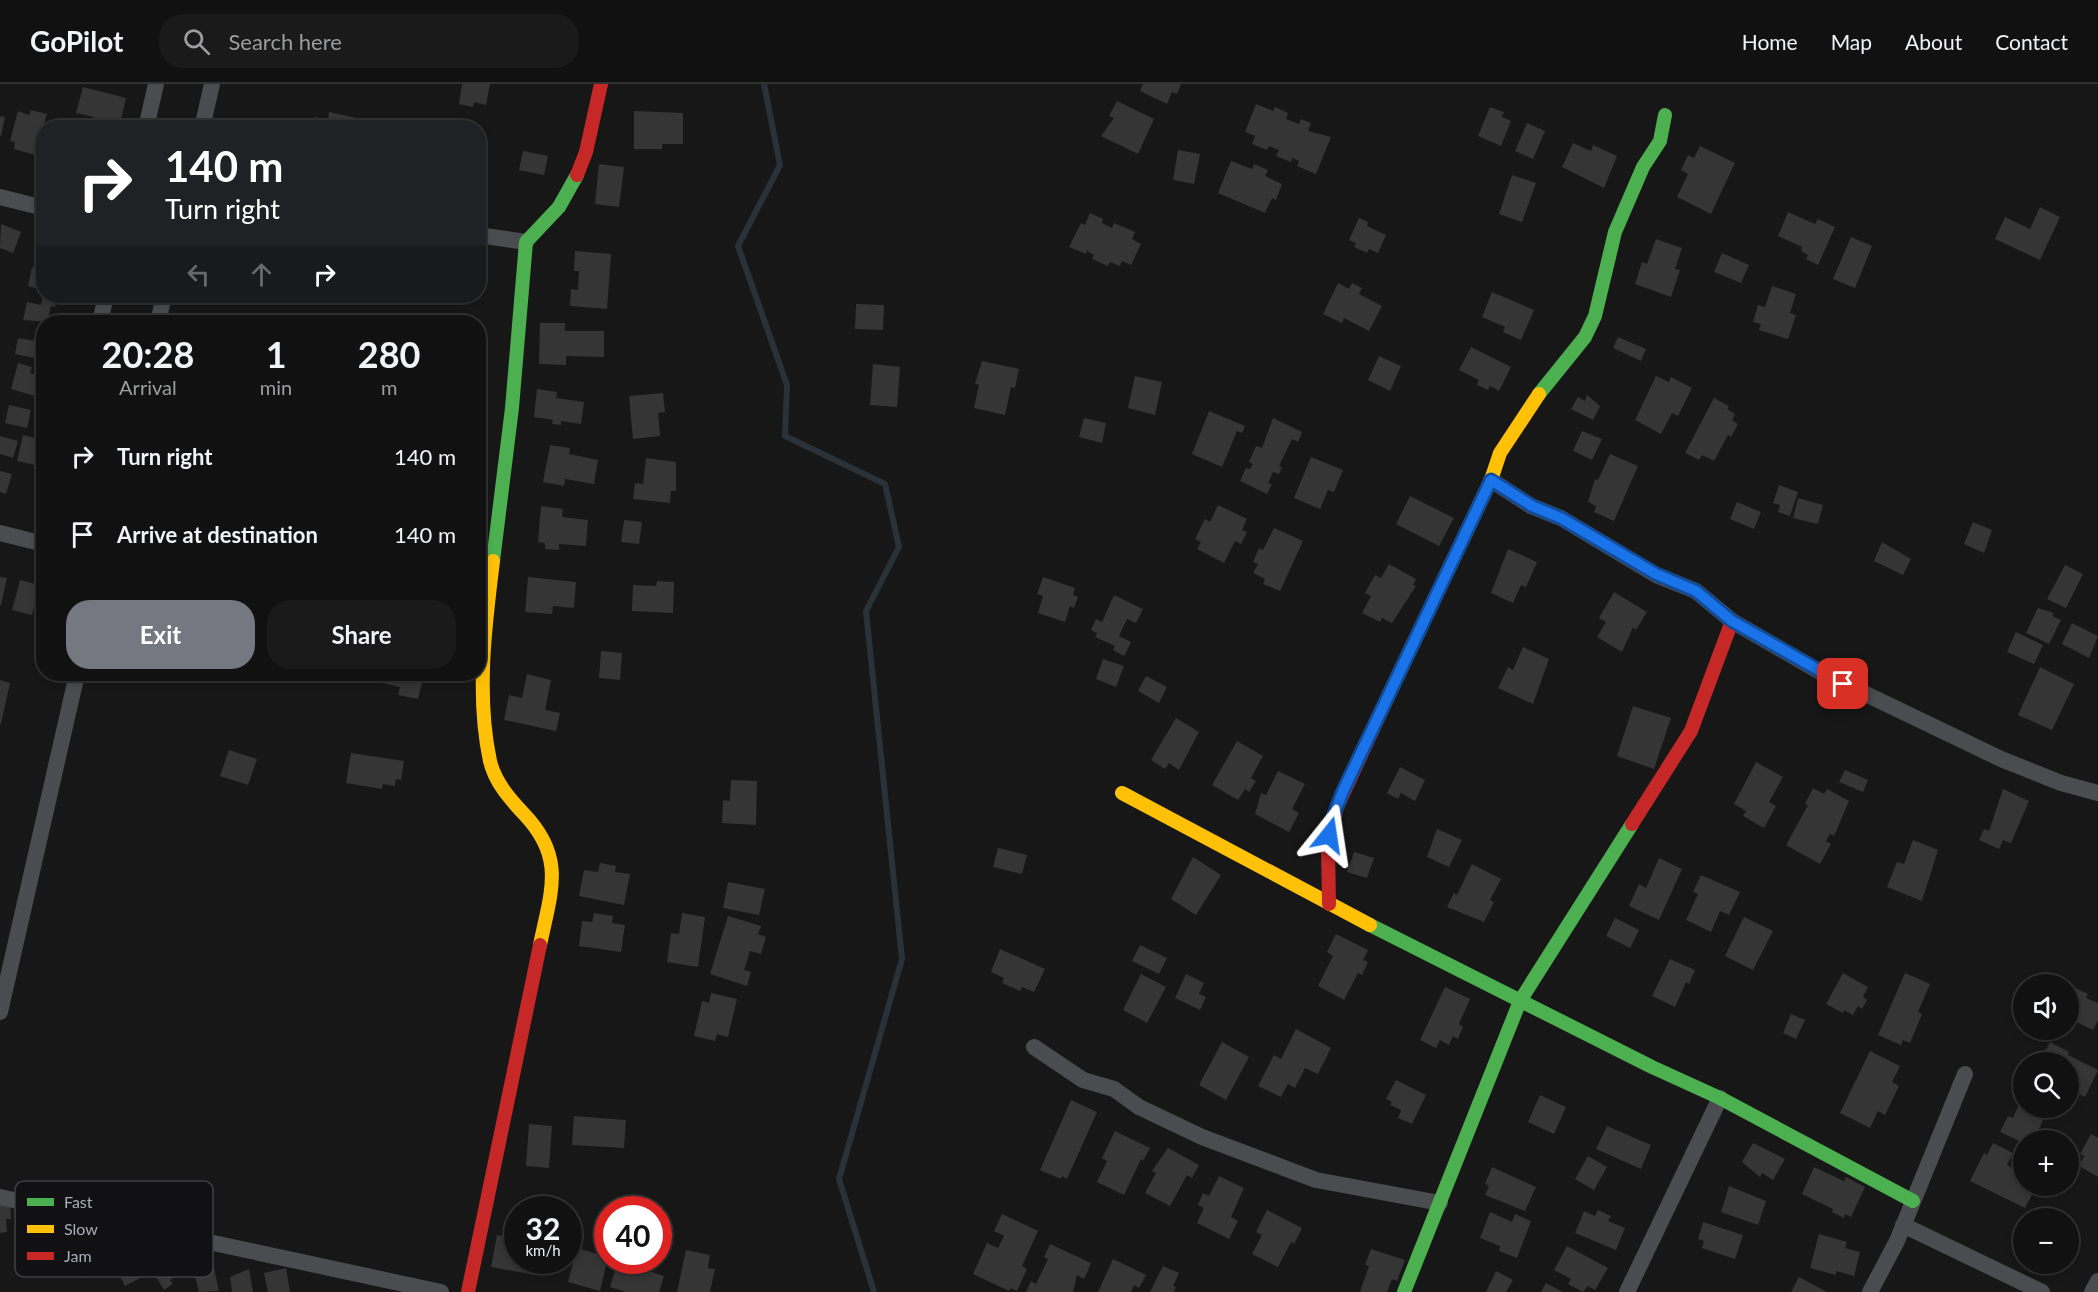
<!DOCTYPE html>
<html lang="en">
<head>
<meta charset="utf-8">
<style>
	body { margin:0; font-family:Lato,sans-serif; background:#1a1a1a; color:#f1f3f6; height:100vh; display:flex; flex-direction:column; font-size:22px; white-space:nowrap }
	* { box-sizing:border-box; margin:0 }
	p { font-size:20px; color:#9c9d9f }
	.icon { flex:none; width:33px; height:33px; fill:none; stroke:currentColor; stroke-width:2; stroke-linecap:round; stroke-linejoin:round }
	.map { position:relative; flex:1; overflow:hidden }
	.sheet { position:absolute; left:36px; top:231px; width:450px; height:366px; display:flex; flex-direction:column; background:#111; border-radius:24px; box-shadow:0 3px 9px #0003,0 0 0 2px #303131 }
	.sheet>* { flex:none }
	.top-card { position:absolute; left:36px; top:36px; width:450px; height:183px; border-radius:24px; box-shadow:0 3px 9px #0003,0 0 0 2px #303131; background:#202124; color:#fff; overflow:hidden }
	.fabs { position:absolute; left:2013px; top:890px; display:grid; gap:12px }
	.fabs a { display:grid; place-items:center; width:66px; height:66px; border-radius:50%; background:#111; box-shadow:0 3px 9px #0003,0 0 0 2px #303131; font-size:30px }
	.speed { position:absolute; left:504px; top:1112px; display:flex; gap:12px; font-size:30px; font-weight:700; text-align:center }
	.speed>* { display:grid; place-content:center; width:78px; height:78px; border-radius:50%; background:#111; box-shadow:0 3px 9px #0003,0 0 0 2px #303131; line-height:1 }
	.speed small { font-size:15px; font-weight:400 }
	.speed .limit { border:9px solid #d22; background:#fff; color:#111 }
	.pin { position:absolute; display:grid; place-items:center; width:51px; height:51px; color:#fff; margin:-26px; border-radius:12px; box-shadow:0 3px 9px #0006 }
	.me { position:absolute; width:66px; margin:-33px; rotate:15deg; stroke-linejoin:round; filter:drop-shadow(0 0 4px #0008) }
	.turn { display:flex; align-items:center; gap:21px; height:126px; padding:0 30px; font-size:27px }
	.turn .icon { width:78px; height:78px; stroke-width:2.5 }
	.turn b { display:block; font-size:42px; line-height:51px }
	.lanes { display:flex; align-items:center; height:57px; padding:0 30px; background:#0003; justify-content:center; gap:30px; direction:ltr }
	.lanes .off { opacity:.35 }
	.eta { display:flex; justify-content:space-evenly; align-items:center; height:102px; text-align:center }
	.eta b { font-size:36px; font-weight:700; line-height:42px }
	.action { display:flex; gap:12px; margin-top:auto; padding:12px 30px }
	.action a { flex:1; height:69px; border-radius:24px; background:#757880; color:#fff; font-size:24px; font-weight:700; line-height:69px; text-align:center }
	.action a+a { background:#1a1a1a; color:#f1f3f6 }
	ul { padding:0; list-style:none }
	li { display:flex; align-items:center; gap:18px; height:78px; padding:0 30px }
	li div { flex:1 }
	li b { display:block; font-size:22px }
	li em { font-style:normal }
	header { display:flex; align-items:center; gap:36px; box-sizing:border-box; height:84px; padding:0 30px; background:#111; border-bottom:2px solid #303131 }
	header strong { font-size:28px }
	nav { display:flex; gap:33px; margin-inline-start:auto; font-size:21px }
	.search { width:420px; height:54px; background:#1a1a1a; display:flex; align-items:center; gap:15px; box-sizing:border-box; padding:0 21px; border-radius:24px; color:#9c9d9f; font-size:22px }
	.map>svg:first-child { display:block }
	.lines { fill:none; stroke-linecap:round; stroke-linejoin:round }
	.stream { stroke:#2a3239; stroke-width:6 }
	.building { fill:#353536 }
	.street { stroke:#4b4c50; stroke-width:16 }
	.fast { stroke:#4caf50; stroke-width:14 }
	.slow { stroke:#ffc107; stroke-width:14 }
	.jam { stroke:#c62828; stroke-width:14 }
	.route-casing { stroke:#114b97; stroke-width:15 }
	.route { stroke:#1a73e8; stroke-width:10 }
	.key { fill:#111113; stroke:#3e4045; stroke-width:1.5 }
	.key-label { font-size:16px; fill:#a8adb8 }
</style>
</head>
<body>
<header>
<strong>GoPilot</strong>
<div class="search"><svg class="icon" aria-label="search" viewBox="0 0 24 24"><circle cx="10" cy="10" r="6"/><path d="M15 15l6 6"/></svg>Search here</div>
<nav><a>Home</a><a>Map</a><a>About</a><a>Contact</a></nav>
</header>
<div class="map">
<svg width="2098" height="1208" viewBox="0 0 2098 1208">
	<rect width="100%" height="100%" fill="#171717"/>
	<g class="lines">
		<path class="stream" d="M764 0 780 81 738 162 787 301 785 352 885 400 899 463 866 527 902 875 839 1095 874 1208"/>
	</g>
	<path class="building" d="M462 0H490L486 21 474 18 473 23 459 20Z
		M1143 0H1181L1177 10 1172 8 1167 20 1140 7Z
		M83 3 126 14 119 44 93 38 94 33 76 29Z
		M1117 17 1154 35 1138 70 1101 52 1114 34 1109 32Z
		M1256 20 1273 27 1275 23 1288 29 1286 35 1299 40 1301 35 1311 39 1308 47 1331 53 1316 90 1297 82 1299 77 1292 74 1291 78 1276 72 1279 66 1269 62 1267 66 1252 60 1255 52 1245 48Z
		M1490 23 1504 28 1502 33 1511 37 1501 62 1478 52Z
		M31 26 47 30 35 71 14 65 15 58 10 57 18 27 29 31Z
		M634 27 683 29V60H662V65H634Z
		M329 28 366 36 365 44H313L315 33 328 36Z
		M0 32 5 33 1 52H0Z
		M1527 39 1545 47 1533 75 1515 67Z
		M1573 59 1591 67 1593 61 1617 72 1604 104 1562 83Z
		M1700 62 1735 79 1711 130 1677 113 1688 90 1681 86 1688 71 1694 74Z
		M1178 66 1200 70 1194 100 1173 96Z
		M523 67 548 72 544 91 519 86Z
		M1231 77 1252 85 1254 80 1268 86 1265 92 1282 100 1276 116 1272 114 1265 129 1218 109Z
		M599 80 624 83 619 123 595 120Z
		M1512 91 1536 99 1522 138 1499 130Z
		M2040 123 2060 133 2040 176 1995 155 2005 133 2030 145Z
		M1788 128 1815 140 1818 135 1835 143 1818 181 1806 175 1808 171 1801 167 1802 163 1778 152Z
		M1090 129 1103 135 1102 139 1112 144 1114 139 1135 148 1132 155 1141 160 1131 181 1122 177 1120 182 1110 178 1108 182 1092 175 1094 171 1087 167 1086 170 1069 163 1081 139 1085 141Z
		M1359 134 1368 138 1367 142 1386 151 1378 169 1369 165 1367 169 1354 163 1356 159 1349 156Z
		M1 140 21 148 13 169 0 164Z
		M1851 153 1872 162 1855 204 1833 195Z
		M1656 155 1682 164 1675 185 1680 186 1671 213 1635 200 1642 178 1647 180Z
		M575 167 611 170 607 225 570 222 571 205 578 206 579 187H574Z
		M1722 169 1749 181 1741 199 1714 188Z
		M478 176 487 178 480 214H478Z
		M40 179 44 180V206L28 202 32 183 39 185Z
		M1338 199 1349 205 1352 199 1362 204 1359 210 1382 222 1369 247 1344 234 1342 239 1323 230Z
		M1772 202 1796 210 1790 229 1796 231 1788 255 1759 246 1761 240 1753 238 1758 221 1765 223Z
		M1492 208 1534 226 1521 256 1503 248 1505 243 1482 233Z
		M43 213 56 216 55 223 51 222 47 238 23 236 27 218 41 221Z
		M856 220 884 221 883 246 855 245Z
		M540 239H565V247H604V273L566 272V281L539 280Z
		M1618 253 1646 265 1641 277 1613 264Z
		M18 254 42 258 39 275 15 270Z
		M1471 263 1511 283 1499 307 1490 302 1488 306 1477 301 1479 296 1459 286Z
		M1379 272 1401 282 1390 307 1368 296Z
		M982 277 1019 285 1015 304 1011 303 1005 331 974 324 979 301 975 300Z
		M18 279 32 283 30 289 41 292 35 312 11 305Z
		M873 280 900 283 897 323 870 321Z
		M1135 292 1162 298 1155 331 1128 324Z
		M1656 292 1669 298 1671 293 1692 304 1678 332 1672 329 1661 350 1635 336Z
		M537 305 557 308 556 314 584 318 581 340 561 337V341L552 340 553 336 534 333Z
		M663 309 665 328 658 329 660 352 633 355 629 312Z
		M1587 311 1600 322 1593 336 1571 325 1578 313 1585 317Z
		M1714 314 1729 322 1727 325 1735 330 1732 336 1738 340 1731 353 1728 351 1714 377 1702 371 1699 376 1685 369Z
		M9 321 31 326 27 344 5 339Z
		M1209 327 1245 342 1242 349 1237 347 1222 383 1192 370Z
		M1084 334 1106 339 1102 359 1079 353Z
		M1273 334 1302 348 1298 358 1292 355 1279 382 1282 383 1279 390 1273 388 1268 399 1272 400 1267 410 1240 397 1246 384 1250 385 1253 380 1249 378 1256 362 1262 364Z
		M1582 347 1602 355 1592 376 1573 367Z
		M23 351 44 356 39 382 17 377Z
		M0 352 18 357 13 374 0 370Z
		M550 361 570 364 569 370 598 376 594 400 565 395 564 402 543 398Z
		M1610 370 1638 382 1614 437 1594 428 1596 422 1588 418 1595 395 1598 396Z
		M1311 373 1343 386 1334 408 1328 406 1320 425 1294 414Z
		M646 374 676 378V407H671L670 419 633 415 635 399 643 400Z
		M0 387 12 390 6 410 0 408Z
		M1779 401 1798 408 1790 432 1778 428 1780 421 1773 419Z
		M1410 412 1454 434 1439 462 1396 440Z
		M1798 414 1823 421 1818 440 1793 434Z
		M1737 418 1761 428 1754 445 1730 435Z
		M1218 421 1247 435 1242 446 1247 448 1241 460 1235 457 1224 479 1197 465 1201 458 1195 455 1205 435 1210 438Z
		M541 422 563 425 562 433 588 436 586 462 559 460V466L545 465V459L538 458Z
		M624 436 642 438 639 460 621 458Z
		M1973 438 1992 446 1984 469 1964 460Z
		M1274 444 1303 457 1280 507 1263 500 1265 495 1253 489 1258 480 1253 478 1259 464 1263 466Z
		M1882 458 1911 475 1903 491 1874 477Z
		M1508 465 1537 478 1526 503 1521 501 1513 519 1491 509Z
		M1389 480 1416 495 1413 501 1416 502 1392 539 1382 534 1380 538 1362 529 1371 512 1365 509 1375 491 1381 494Z
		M2065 481 2083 490 2066 524 2047 515Z
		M0 493 7 494 1 521H0Z
		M528 493 576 498 574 524 553 522 552 530 525 528Z
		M1043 493 1075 504 1073 511 1078 513 1074 524 1070 522 1065 538 1038 529 1043 512 1037 510Z
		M20 496 40 501 32 531 12 526Z
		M657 497 674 498 673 529 632 527 633 501 656 502Z
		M1614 508 1647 528 1636 546 1633 543 1622 568 1597 553 1606 538 1599 534Z
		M1114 511 1143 525 1136 539 1127 535 1119 552 1131 558 1124 572 1113 566 1115 562 1095 553 1097 549 1091 546 1096 535 1102 538Z
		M2038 524 2054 529 2052 532 2061 536 2049 560 2026 549Z
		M2072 539 2098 552 2089 574 2062 560Z
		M2016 548 2043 561 2034 580 2007 568Z
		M1523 563 1549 575 1533 620 1498 604 1508 583 1513 586Z
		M601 567 622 569 620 596 599 594Z
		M1103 575 1124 582 1116 603 1096 595Z
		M2040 583 2074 600 2052 646 2018 631Z
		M365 590H424L418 615 398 611 400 603 364 595Z
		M527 590 551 596 545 626 560 629 556 647 504 636 509 611 522 614Z
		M1146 592 1167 603 1159 619 1138 607Z
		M0 596 10 599 1 640H0Z
		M1633 622 1671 634 1654 685 1617 672Z
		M1176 634 1199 648 1179 686 1169 679 1165 685 1151 676Z
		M1237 657 1263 672 1251 694 1256 697 1249 708 1245 705 1238 716 1212 701Z
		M229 666 257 675 248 701 220 692Z
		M351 669 404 677 401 696 396 695 395 702 383 700 382 705 346 699Z
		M1756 678 1783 693 1769 718 1776 722 1764 744 1743 732 1746 727 1734 720Z
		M1400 683 1425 696 1415 717 1401 709 1398 715 1387 709Z
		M1845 686 1868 696 1863 708 1839 698Z
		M1278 687 1305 700 1292 725 1299 729 1289 748 1255 730 1261 709 1266 711Z
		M731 696 757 697 756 741 722 739 723 716 730 717Z
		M1813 704 1824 710 1827 705 1849 717 1834 752 1830 750 1826 757 1831 760 1820 780 1786 761 1808 721 1805 720Z
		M2003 705 2029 717 2011 759 2003 756 1999 765 1979 756 1984 745 1989 747Z
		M1437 745 1462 756 1449 783 1427 773Z
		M1913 756 1938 766 1922 817 1887 803 1897 778 1904 780Z
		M998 764 1027 771 1022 790 993 783Z
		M1354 768 1374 774 1367 794 1347 788Z
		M1193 773 1221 791 1196 831 1171 815Z
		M1659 774 1682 785 1659 836 1629 822 1639 800 1646 804Z
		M600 779 616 782 615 788 630 790 624 821 579 812 584 786 598 788Z
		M1472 780 1501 795 1490 816 1494 818 1484 838 1447 823 1454 809 1457 811Z
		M1701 791 1740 808 1729 831 1720 827 1711 848 1686 836 1698 810 1693 808Z
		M728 798 765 805 759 831 723 824Z
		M594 829 613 832 612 839 625 841 621 868 579 862 582 837 592 838Z
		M682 829 705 833 698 883 667 878 671 849 679 850Z
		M728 832 761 842 758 850 766 853 761 870 750 867 744 886 751 888 747 902 710 890Z
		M1744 833 1773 847 1753 886 1725 872Z
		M1615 834 1639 846 1630 864 1606 852Z
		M1336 850 1368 866 1363 876 1368 878 1362 891 1358 889 1344 916 1318 902 1333 872 1327 868Z
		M1140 861 1167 874 1159 890 1132 877Z
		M1000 865 1045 885 1034 908 1022 903 1020 907 1002 899 1004 894 991 888Z
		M1670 875 1695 886 1689 900 1686 898 1675 923 1652 912Z
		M1843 889 1868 903 1863 913 1867 916 1862 925 1858 922 1853 931 1844 926 1843 929 1826 920Z
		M1905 889 1930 900 1918 928 1922 930 1910 959 1903 956 1901 961 1878 951Z
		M1141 890 1166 903 1147 939 1123 926Z
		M1186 890 1204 899 1199 910 1206 913 1200 926 1175 914Z
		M2071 902 2088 910 2086 914 2098 919V936L2093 946 2072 936 2068 943Z
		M1445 903 1470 915 1459 940 1463 943 1458 955 1453 952 1449 961 1440 956 1436 964 1420 956Z
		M711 909 737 915 728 953 717 950 715 957 694 952 702 917 709 919Z
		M1791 930 1805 936 1796 955 1783 949Z
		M1296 945 1331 964 1318 990 1305 984 1295 1004 1288 1000 1281 1013 1258 1002 1274 971 1281 975Z
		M1222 958 1249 973 1226 1016 1199 1001Z
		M2050 958 2069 968 2068 971 2098 986 2085 1013 2068 1005V978H2040Z
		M1870 967 1900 982 1892 998 1899 1002 1885 1031 1878 1027 1870 1044 1840 1029Z
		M1396 996 1426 1011 1412 1040 1398 1034 1401 1026 1390 1021 1392 1018 1386 1015Z
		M1540 1011 1566 1023 1554 1050 1528 1038Z
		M2021 1015 2024 1023H2038L2047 1027 2034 1056H2024V1059L2000 1048 2008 1032 2013 1034Z
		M1071 1016 1097 1028 1067 1095 1062 1092 1061 1095 1040 1086Z
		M574 1032 626 1036 624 1064 572 1061Z
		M529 1040 552 1042 549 1084 526 1082Z
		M1607 1042 1651 1061 1641 1085 1596 1065Z
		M1115 1047 1150 1064 1143 1077 1141 1075 1124 1111 1097 1098 1107 1077 1102 1074Z
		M2091 1050 2098 1054V1093L2079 1082 2084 1072 2080 1070Z
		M1753 1059 1785 1075 1773 1096 1762 1089 1760 1093 1742 1078Z
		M1993 1059 2013 1069 2007 1081 2024 1090V1101H2037L2025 1124 1970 1097 1984 1069 1987 1071Z
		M1168 1064 1199 1081 1192 1094 1187 1091 1170 1122 1145 1109 1156 1089 1152 1087Z
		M1588 1072 1607 1083 1594 1106 1575 1095Z
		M1492 1083 1536 1103 1525 1127 1485 1111 1489 1102 1485 1100Z
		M1814 1083 1844 1097 1846 1093 1865 1103 1851 1133 1845 1130 1844 1134 1832 1128 1833 1125 1802 1110Z
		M1219 1092 1244 1104 1231 1133 1238 1137 1229 1155 1197 1139 1204 1124 1198 1121 1203 1109 1209 1112Z
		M1729 1102 1766 1117 1758 1141 1721 1128Z
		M10 1119 11 1135H6L7 1148 0 1149V1120Z
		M1267 1126 1302 1144 1294 1160 1291 1158 1278 1183 1252 1170 1262 1151 1256 1148Z
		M1598 1126 1611 1132 1608 1137 1625 1144 1616 1166 1575 1149 1584 1127 1595 1132Z
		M1490 1128 1512 1138 1515 1130 1531 1137 1517 1174 1499 1167 1500 1162 1480 1154Z
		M1002 1130 1038 1147 1022 1182 1027 1185 1017 1207 1011 1204 1009 1207 973 1190 987 1159 998 1164 1004 1152 994 1147Z
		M1703 1138 1743 1151 1735 1175 1702 1164 1704 1157 1698 1155Z
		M82 1150 101 1184 84 1194 64 1157Z
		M1819 1150 1847 1158 1845 1164 1860 1168 1854 1192 1836 1187V1191L1810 1184Z
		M497 1151 518 1155V1176H538L535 1191 491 1183Z
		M126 1159 142 1193 125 1202 107 1166Z
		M1050 1160 1091 1179 1084 1195 1077 1191 1073 1208H1026L1031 1197 1036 1200 1048 1175 1044 1173Z
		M1567 1162 1608 1184 1595 1206 1588 1202 1583 1208 1568 1200 1571 1195 1554 1186Z
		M577 1164 608 1173 600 1207 568 1198Z
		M1371 1165 1405 1176 1397 1197 1392 1195 1387 1208H1360L1369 1182 1365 1181Z
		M686 1166 710 1171 708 1184 715 1185 710 1208H677Z
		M164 1169 178 1191 170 1196 173 1200 164 1206 148 1179Z
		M1113 1175 1146 1191 1139 1204 1134 1201 1131 1208H1098Z
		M618 1177 664 1192 659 1208H626L610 1203Z
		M213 1180 219 1207 199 1208 193 1185Z
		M1163 1182 1179 1189 1173 1202 1176 1203 1174 1208H1150Z
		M286 1184 290 1208H268L264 1189Z
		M249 1185 253 1208H232L230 1193Z
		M1496 1187 1513 1196 1506 1208H1486Z
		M1799 1193 1827 1208H1791Z
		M1546 1199 1563 1208H1541Z"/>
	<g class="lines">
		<path class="street" d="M146 44 156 0
			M202 44 212 0
			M0 113 44 124
			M478 151 526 158
			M100 238 106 212
			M158 238 164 212
			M1491 396 1531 422 1561 434 1656 491 1696 507 1732 537 1822 589 2001 675 2061 699 2098 709
			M0 449 44 460
			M0 928 77 590
			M1034 963 1083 996 1114 1005 1139 1023 1202 1053 1316 1096 1440 1119
			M0 1113 441 1208
			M1903 1141 2042 1208
			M1627 1208 1720 1014
			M1870 1208 1897 1157 1965 990
			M2092 1208 2098 1197"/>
		<path class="fast" d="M1539 310 1585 253 1595 232 1615 148 1643 83 1660 57 1665 31
			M493 477 512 324 526 158 559 123 577 91
			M1370 841 1652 983 1720 1014 1913 1117
			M1404 1208 1520 917 1632 740"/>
		<path class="slow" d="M493 477C485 541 476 612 490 677 495 698 509 714 524 730 566 774 551 807 540 861
			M1393 602 1491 396 1500 369 1539 310
			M1122 709 1370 841"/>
		<path class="jam" d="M577 91 586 68 601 0
			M1632 740 1691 647 1732 537
			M1329 820 1328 763 1337 723 1393 602
			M468 1208 540 861"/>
	</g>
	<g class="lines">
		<defs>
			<path id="route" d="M1329 751 1331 738 1343 707 1491 396 1532 422 1561 434 1656 490 1696 507 1732 537 1843 600"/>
		</defs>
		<use href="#route" class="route-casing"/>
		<use href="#route" class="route"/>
	</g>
	<rect x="15" y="1097" width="198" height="96" rx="9" class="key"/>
	<rect x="27" y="1114" width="27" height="8" fill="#4caf50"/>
	<rect x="27" y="1141" width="27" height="8" fill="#ffc107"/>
	<rect x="27" y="1168" width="27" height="8" fill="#c62828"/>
	<g class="key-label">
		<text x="64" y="1124">Fast</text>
		<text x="64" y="1151">Slow</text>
		<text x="64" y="1178">Jam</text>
	</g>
</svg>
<div class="fabs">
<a><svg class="icon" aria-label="sound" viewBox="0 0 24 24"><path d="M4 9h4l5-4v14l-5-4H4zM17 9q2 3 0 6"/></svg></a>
<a><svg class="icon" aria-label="search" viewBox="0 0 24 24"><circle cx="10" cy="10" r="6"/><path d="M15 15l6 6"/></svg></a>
<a>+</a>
<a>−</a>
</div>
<div class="speed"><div>32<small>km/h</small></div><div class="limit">40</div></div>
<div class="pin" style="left:1843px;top:600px;background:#d93025"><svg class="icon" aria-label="arrive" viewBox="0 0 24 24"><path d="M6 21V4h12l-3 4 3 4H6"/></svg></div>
<svg class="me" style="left:1329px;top:751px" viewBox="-20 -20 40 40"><path d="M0-17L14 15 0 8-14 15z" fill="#1a73e8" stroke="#fff" stroke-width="4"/></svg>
<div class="top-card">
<div class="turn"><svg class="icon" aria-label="right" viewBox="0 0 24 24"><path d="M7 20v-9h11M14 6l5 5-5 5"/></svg><div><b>140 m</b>Turn right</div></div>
<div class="lanes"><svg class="icon off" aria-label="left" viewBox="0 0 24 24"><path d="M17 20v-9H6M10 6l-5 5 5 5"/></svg><svg class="icon off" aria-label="ahead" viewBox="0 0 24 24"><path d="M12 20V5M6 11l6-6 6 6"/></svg><svg class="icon" aria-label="right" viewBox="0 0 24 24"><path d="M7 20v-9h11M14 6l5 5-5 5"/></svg></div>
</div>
<section class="sheet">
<div class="eta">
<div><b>20:28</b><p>Arrival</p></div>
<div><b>1</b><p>min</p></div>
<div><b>280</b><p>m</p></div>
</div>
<ul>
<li><svg class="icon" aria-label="right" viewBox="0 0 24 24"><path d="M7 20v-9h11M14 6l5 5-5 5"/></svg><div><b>Turn right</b></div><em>140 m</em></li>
<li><svg class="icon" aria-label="arrive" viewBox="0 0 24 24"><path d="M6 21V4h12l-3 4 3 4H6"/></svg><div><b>Arrive at destination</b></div><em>140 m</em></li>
</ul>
<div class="action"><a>Exit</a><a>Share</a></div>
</section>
</div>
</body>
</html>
